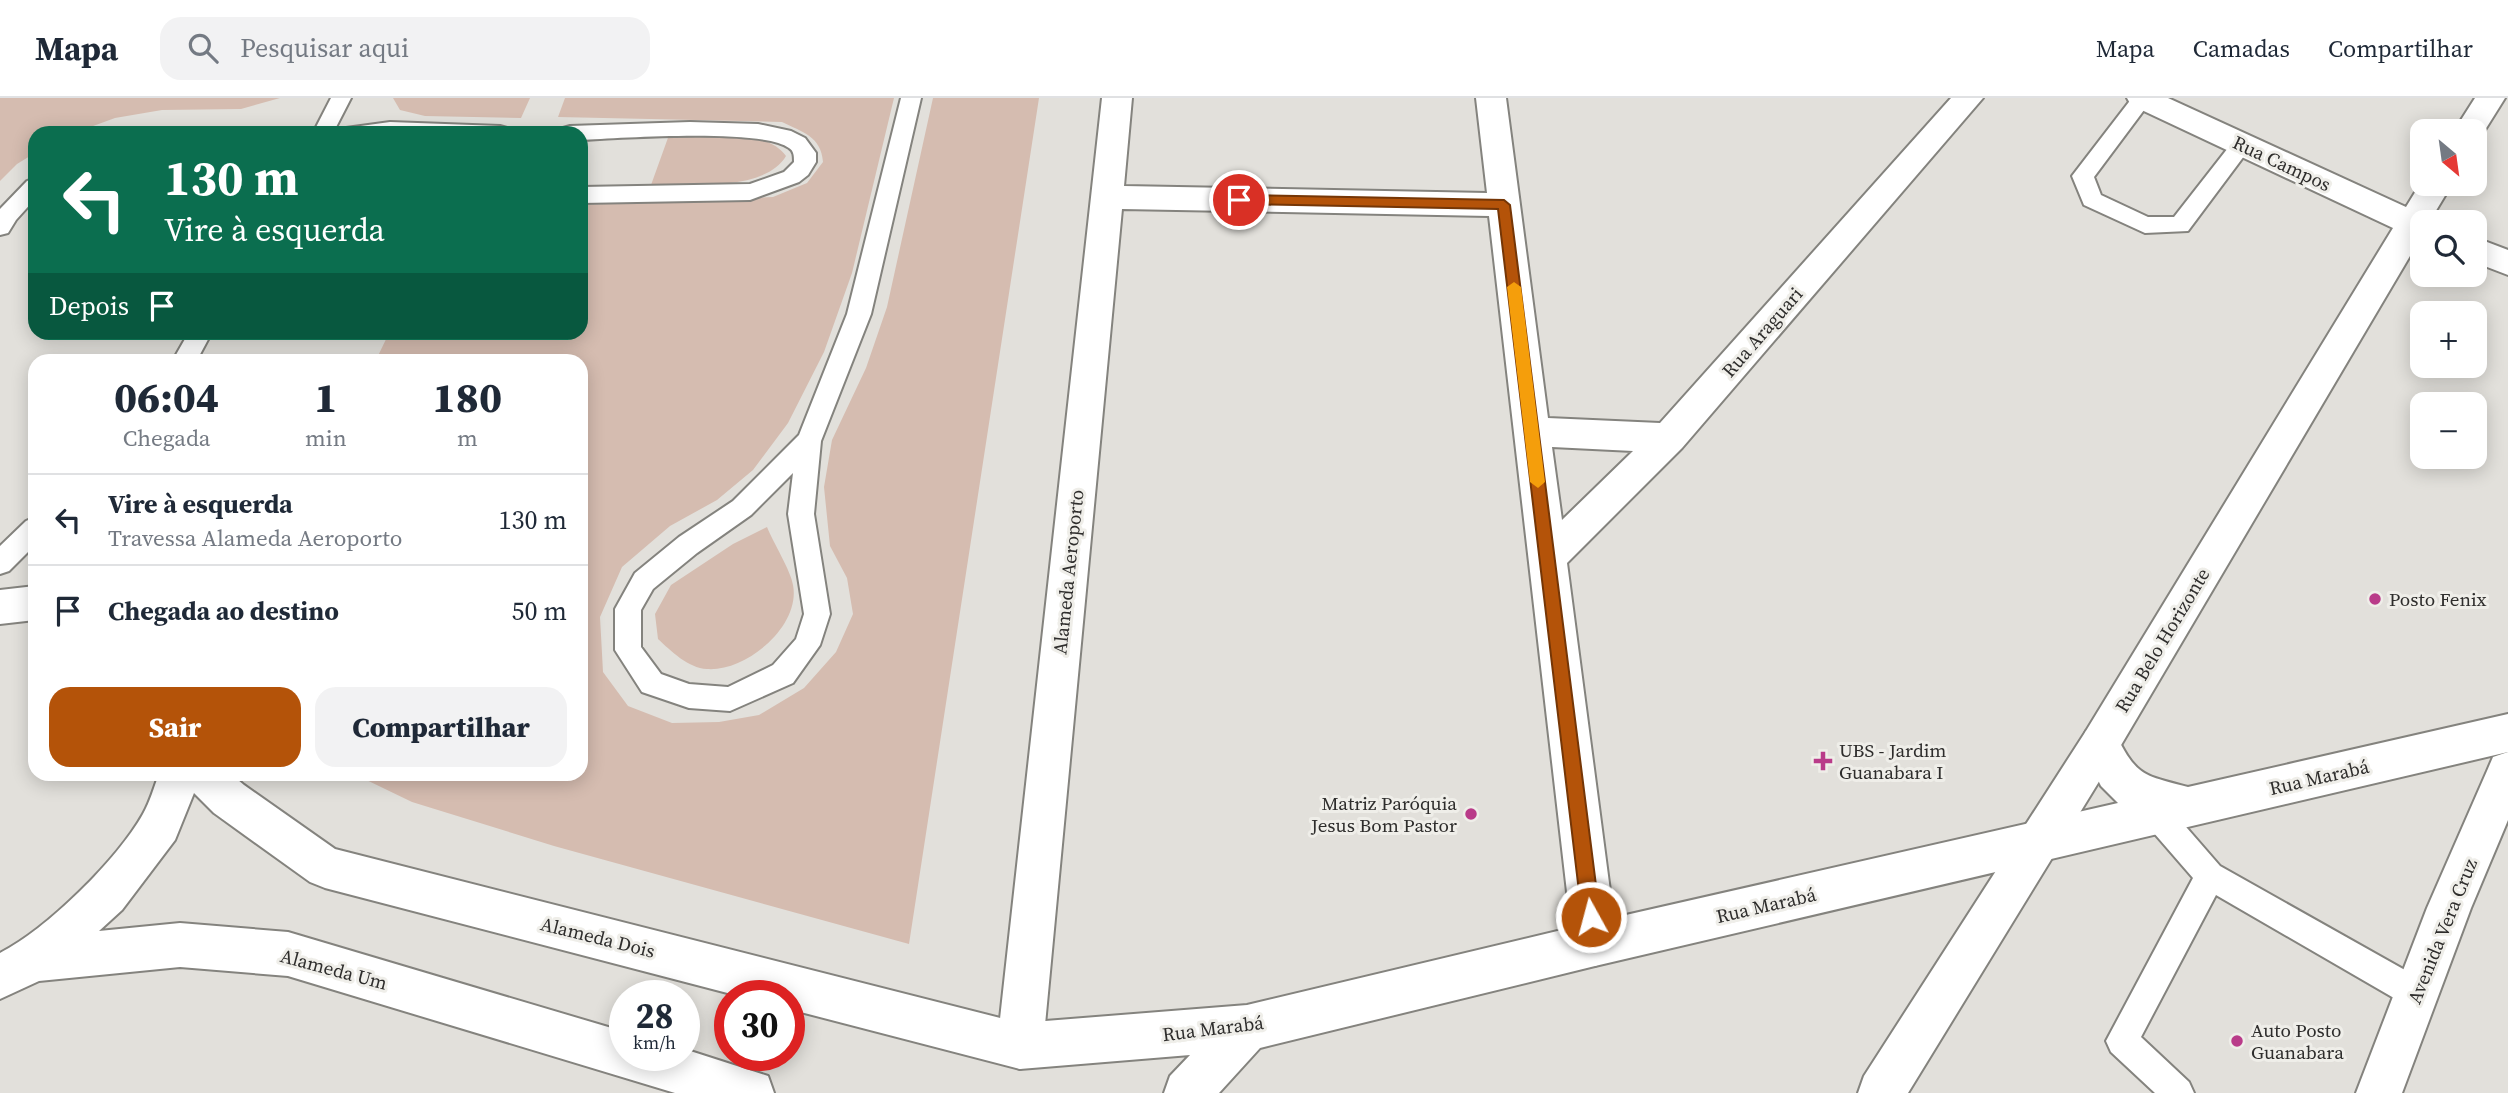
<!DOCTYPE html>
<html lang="pt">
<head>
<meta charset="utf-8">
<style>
	body { margin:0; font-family:"Source Serif 4",serif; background:#f2f2f3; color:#1f2937; height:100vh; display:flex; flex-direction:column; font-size:26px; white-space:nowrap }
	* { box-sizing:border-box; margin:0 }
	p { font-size:23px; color:#747a83 }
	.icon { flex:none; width:38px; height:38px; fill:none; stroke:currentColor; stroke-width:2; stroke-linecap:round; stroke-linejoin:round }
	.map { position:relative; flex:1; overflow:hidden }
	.panel { position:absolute; left:28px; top:256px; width:560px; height:427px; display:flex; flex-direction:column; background:#fff; border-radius:21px; box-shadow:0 4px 18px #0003 }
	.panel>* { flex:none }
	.guide { position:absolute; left:28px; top:28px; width:560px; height:214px; border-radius:21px; box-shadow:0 4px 18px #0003; background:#0b6e4f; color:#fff; overflow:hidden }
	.needle { width:46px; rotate:151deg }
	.buttons { position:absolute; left:2410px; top:21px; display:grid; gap:14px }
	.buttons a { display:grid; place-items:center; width:77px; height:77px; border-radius:14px; background:#fff; box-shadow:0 4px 18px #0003; font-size:35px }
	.speed { position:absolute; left:609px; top:882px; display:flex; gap:14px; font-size:35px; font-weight:700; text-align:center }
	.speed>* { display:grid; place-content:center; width:91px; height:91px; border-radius:50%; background:#fff; box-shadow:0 4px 18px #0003; line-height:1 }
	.speed small { font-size:18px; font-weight:400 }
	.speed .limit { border:10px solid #d22; background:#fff; color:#111 }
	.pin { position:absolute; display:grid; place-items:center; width:60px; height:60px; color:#fff; margin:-30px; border:4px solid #fff; border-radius:50%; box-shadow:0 2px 7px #0007 }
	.me { position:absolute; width:77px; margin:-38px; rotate:353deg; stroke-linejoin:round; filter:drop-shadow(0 0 5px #0008) }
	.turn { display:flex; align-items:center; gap:24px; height:147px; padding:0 21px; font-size:32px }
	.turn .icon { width:91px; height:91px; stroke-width:2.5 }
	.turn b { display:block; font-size:49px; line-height:60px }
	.then { display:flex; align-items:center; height:66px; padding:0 21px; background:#0003; gap:14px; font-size:26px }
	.eta { display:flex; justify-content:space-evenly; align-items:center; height:119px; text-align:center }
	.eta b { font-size:42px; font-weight:800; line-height:49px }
	.action { display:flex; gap:14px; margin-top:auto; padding:14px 21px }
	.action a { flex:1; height:80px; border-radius:21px; background:#b45309; color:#fff; font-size:28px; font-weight:800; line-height:80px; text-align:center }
	.action a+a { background:#f2f2f3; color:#1f2937 }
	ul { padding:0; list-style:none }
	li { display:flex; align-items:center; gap:21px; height:91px; padding:0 21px; border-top:2px solid #e0e1e3 }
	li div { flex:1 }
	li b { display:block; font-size:26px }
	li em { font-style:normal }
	header { display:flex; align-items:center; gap:42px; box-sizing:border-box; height:98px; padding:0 35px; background:#fff; border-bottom:2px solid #e0e1e3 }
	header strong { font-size:33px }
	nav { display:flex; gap:38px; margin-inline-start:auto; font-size:24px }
	.search { width:490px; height:63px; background:#f2f2f3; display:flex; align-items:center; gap:18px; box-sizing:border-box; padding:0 24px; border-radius:21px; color:#747a83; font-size:26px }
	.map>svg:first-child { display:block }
	.green { fill:#d5bcb0 }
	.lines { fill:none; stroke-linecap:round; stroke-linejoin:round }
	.lane-casing { stroke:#84837e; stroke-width:4 }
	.street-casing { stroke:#84837e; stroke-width:4 }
	.secondary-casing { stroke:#84837e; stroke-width:4 }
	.highway-casing { stroke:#84837e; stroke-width:4 }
	.lane { fill:#fff; fill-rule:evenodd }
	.street { fill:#fff; fill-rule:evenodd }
	.secondary { fill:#fff; fill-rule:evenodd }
	.highway { fill:#fff; fill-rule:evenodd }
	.route { fill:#b45309; stroke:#753606; stroke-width:2 }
	.slow { fill:#f59e0b }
	.poi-dot { fill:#b93b89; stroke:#efeee9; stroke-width:2.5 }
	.labels { text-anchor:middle; stroke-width:6; stroke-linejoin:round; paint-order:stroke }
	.street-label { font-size:19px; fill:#2e2d2c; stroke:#efeee9 }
	.poi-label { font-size:19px; fill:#2e2d2c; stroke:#efeee9; text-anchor:start }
</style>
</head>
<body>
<header>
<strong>Mapa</strong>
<div class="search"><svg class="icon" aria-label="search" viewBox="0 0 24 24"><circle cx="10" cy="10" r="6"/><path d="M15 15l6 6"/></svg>Pesquisar aqui</div>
<nav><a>Mapa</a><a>Camadas</a><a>Compartilhar</a></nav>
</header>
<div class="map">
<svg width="2508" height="995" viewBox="0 0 2508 995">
	<rect width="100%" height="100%" fill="#e2e0db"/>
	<path class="green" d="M0 0H280L241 11 162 12 115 20 74 35H35V55L17 66 0 83Z
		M393 0H530L521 20 425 18 400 12Z
		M565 0H894L852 175 824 254 788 325 753 372 717 402 670 428 622 469 600 519 603 574 628 608 672 625 719 624 759 617 804 590 836 554 853 516 847 480 830 448 824 389 832 342 866 270 887 209 933 0H1039L909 846 554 748 412 704 354 676H581V262H376L389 235 581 234V107L773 99 807 85 823 64C821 38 802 34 782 24L558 19Z
		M669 37C702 38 766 29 786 58 765 94 688 86 651 87Z
		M767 429C773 444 791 473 793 487 801 528 746 574 707 571 688 570 671 553 658 541L655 516 671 487 733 446Z"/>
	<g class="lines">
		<defs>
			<path id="lane" d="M331 0H351L333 35H313Z
				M901 0H921L871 216 821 343 814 416 830 516 820 547 793 585 730 613 689 610 642 594 615 552V511L635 475 679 439 733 403 799 337 847 216ZM793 375 788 416 804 516 796 541 773 567 728 589 689 586 661 576 641 549V512L653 491 697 455 751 417Z
				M2132 0H2153L2094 79 2101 97 2148 119H2174L2235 41 2242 39 2249 41 2253 46 2188 133 2145 135 2084 107 2072 78Z
				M390 24 500 28 507 30 510 35H343L346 30Z
				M690 24 758 26 791 33 805 40 816 55V64L808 77 799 84 750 102 581 105V89L750 86 784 74 794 64C794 58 794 53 789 50 763 30 619 40 581 42V35H560L563 30 570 28Z
				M35 80V101L16 122 8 135 0 137V111L27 83Z
				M189 234H212L197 262H173Z
				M35 419V447L9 473 0 476V448L26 423Z
				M2157 704 2167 707 2220 768 2428 885 2432 896 2428 907 2417 911 2406 907 2216 797 2141 939 2189 984 2194 995H2155L2111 954 2106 943 2193 780 2147 727 2143 717 2147 707Z"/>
			<path id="street" d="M1102 0H1132L1124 88 1487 95 1476 0H1506L1548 320 1660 325 1951 0H1983L1682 350 1567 465 1617 846 1611 861 1595 868 1579 861 1573 846 1489 118 1122 111 1043 948 1036 964 1020 971 1004 964 997 948ZM1552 349 1633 353 1562 422Z
				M2127 0H2168L2406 109 2422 83V86H2452L2431 121 2435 124H2422V142L2420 141 2114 659 1908 995H1858L1864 978 2086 633 2393 130 2131 7Z
				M2475 0H2505L2480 40 2474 42V33H2454Z
				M2474 139 2508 152V177L2474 164Z"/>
			<path id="secondary" d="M35 488V522L0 526V492Z
				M2508 616V654L1595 868 1260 950 1219 995H1164L1170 978 1190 957 1020 971 789 911V898H739L325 790 310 784 214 715 194 695 175 742 122 812 99 833 180 825 288 834 625 934V957H684V951L768 978 774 995H675L288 878 180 869 39 883 0 901V855C47 831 117 762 143 716 150 704 154 689 159 676H231L244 687 335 751 1020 925 1247 907 1595 824 2118 705 2101 688 2080 646 2086 633 2100 627 2114 633C2136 678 2142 677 2188 689Z"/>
			<path id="highway" d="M2508 654V722L2471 810 2402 995H2356L2427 810 2487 673 2493 659Z"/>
		</defs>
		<use href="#lane" class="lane-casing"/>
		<use href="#street" class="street-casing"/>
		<use href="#secondary" class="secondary-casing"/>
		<use href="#highway" class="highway-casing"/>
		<use href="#lane" class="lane"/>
		<use href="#street" class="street"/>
		<use href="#secondary" class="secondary"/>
		<use href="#highway" class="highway"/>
	</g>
	<path class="route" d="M1239 97 1504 102 1510 107 1600 819 1598 825 1591 828 1585 825 1582 819 1498 111 1239 106 1232 102Z"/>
	<path class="slow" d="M1514 184 1521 189 1545 384 1538 390 1530 384 1507 189Z"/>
	<g class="poi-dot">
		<circle cx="2375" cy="501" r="7"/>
		<path d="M1819.5 652.5h7v7h7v7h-7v7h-7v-7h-7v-7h7z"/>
		<circle cx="1471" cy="716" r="7"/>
		<circle cx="2237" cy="943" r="7"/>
	</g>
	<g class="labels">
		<g class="street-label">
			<text transform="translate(2282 65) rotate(25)" y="7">Rua Campos</text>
			<text transform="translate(1762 234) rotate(-49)" y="7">Rua Araguari</text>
			<text transform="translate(1068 474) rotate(-84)" y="7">Alameda Aeroporto</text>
			<text transform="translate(2162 542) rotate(-59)" y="7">Rua Belo Horizonte</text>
			<text transform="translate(2319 679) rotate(-13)" y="7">Rua Marabá</text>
			<text transform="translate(1766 807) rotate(-13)" y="7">Rua Marabá</text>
			<text transform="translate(2442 833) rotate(-68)" y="7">Avenida Vera Cruz</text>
			<text transform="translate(598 839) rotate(14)" y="7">Alameda Dois</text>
			<text transform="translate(334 871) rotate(15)" y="7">Alameda Um</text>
			<text transform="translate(1213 930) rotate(-7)" y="7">Rua Marabá</text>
		</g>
		<g class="poi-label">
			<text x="2389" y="508">Posto Fenix</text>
			<text x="1839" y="659">UBS - Jardim<tspan x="1839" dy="22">Guanabara I</tspan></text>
			<text x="1457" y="712" text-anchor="end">Matriz Paróquia<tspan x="1457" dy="22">Jesus Bom Pastor</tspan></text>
			<text x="2251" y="939">Auto Posto<tspan x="2251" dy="22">Guanabara</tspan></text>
		</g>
	</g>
</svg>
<div class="buttons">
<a><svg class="needle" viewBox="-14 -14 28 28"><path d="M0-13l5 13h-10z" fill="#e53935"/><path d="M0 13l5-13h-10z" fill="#747a83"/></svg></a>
<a><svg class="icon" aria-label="search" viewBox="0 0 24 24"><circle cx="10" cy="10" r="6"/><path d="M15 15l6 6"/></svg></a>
<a>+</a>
<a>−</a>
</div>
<div class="speed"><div>28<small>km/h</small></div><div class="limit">30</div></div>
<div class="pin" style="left:1239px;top:102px;background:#d93025"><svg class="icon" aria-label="arrive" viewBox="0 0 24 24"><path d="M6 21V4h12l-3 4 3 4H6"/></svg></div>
<svg class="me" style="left:1591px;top:819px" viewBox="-20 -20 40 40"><circle r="17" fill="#b45309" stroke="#fff" stroke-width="3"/><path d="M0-11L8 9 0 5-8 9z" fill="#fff"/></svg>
<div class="guide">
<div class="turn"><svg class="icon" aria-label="left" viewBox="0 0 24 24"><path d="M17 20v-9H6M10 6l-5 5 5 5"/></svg><div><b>130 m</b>Vire à esquerda</div></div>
<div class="then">Depois<svg class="icon" aria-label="arrive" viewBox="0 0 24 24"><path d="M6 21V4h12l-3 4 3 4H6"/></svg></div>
</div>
<section class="panel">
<div class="eta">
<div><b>06:04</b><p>Chegada</p></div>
<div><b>1</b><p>min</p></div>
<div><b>180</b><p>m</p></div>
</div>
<ul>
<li><svg class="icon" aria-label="left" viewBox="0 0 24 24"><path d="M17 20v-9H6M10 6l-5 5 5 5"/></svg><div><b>Vire à esquerda</b><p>Travessa Alameda Aeroporto</p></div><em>130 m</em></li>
<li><svg class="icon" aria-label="arrive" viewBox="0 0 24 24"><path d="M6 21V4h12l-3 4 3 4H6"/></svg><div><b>Chegada ao destino</b></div><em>50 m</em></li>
</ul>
<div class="action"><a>Sair</a><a>Compartilhar</a></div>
</section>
</div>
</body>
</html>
